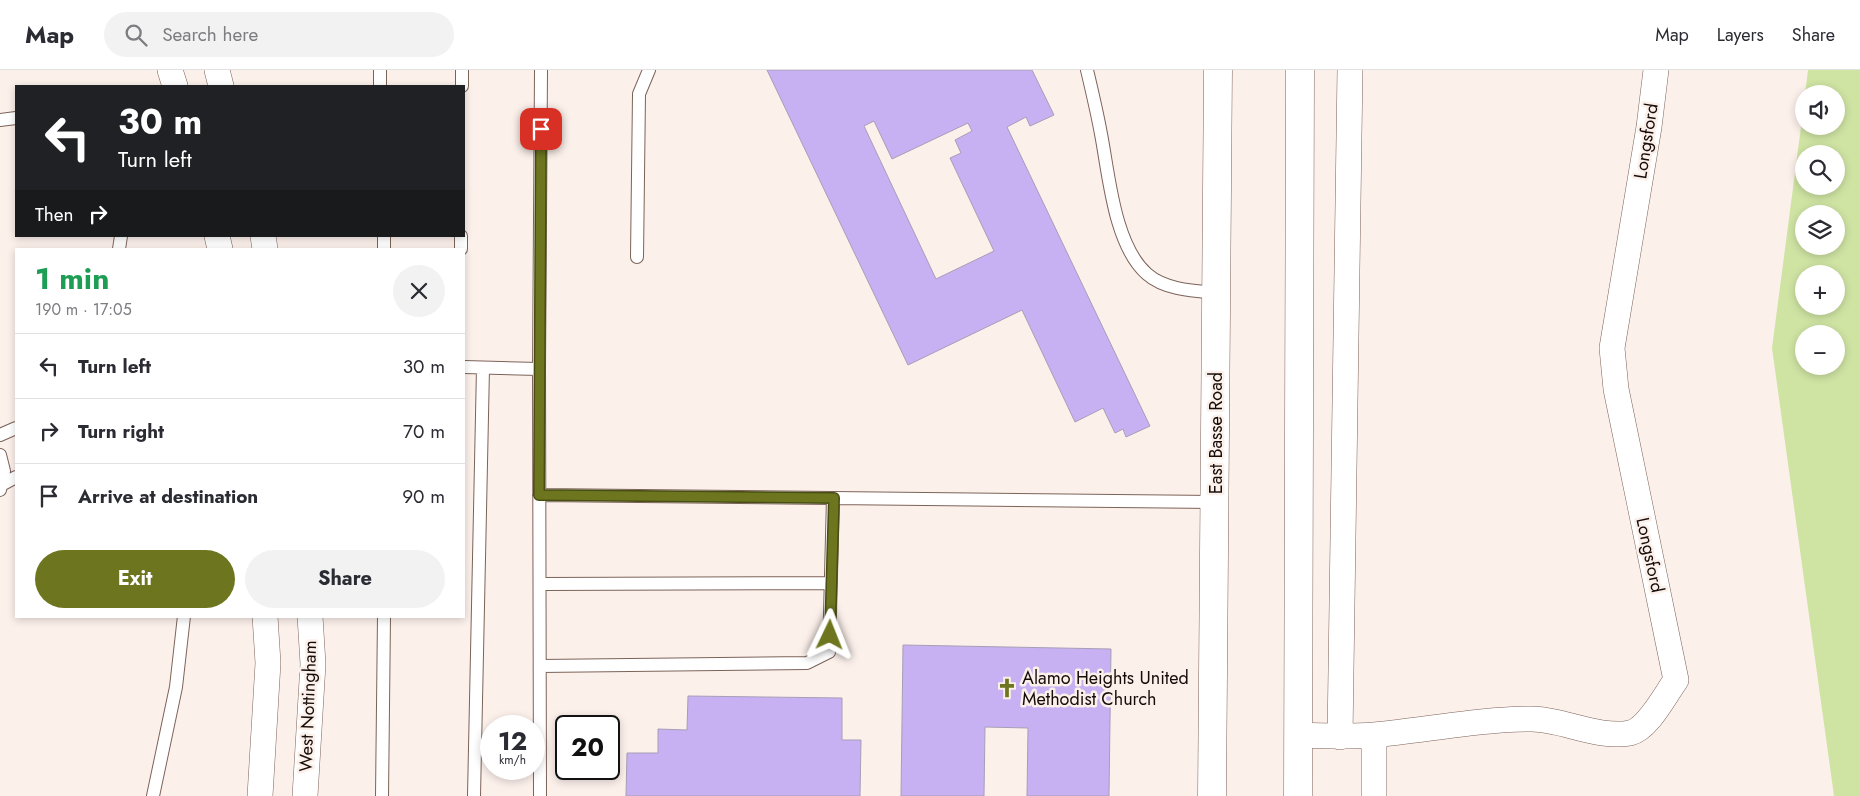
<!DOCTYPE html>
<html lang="en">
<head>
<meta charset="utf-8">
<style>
	body { margin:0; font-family:Jost,sans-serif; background:#f2f2f3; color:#2b2b33; height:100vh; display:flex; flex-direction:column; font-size:19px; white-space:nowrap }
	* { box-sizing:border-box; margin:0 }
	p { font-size:16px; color:#7c7c81 }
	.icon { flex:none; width:28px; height:28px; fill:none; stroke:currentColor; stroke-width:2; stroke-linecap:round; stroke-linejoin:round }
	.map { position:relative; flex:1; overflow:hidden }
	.sheet { position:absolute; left:15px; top:178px; width:450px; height:370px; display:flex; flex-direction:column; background:#fff; border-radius:0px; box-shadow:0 2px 8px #0003 }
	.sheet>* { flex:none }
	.top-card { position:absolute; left:15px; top:15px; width:450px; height:152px; border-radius:0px; box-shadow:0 2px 8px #0003; background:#202124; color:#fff; overflow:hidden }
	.fabs { position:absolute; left:1795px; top:15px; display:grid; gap:10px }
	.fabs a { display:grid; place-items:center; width:50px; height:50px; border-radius:50%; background:#fff; box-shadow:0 2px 8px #0003; font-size:25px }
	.speed { position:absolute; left:480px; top:645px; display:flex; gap:10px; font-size:25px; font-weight:700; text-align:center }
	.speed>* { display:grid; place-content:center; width:65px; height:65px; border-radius:50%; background:#fff; box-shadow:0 2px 8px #0003; line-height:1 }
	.speed small { font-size:12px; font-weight:400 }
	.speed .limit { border:2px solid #111; border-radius:8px; background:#fff; color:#111 }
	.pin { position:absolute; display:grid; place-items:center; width:42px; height:42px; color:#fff; margin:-21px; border-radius:10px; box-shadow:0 2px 8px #0006 }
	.me { position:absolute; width:55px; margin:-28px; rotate:2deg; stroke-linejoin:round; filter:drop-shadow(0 0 4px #0008) }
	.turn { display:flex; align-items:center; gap:18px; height:105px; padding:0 20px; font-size:22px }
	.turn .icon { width:65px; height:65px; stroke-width:2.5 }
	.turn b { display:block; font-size:35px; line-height:42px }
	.then { display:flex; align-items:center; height:48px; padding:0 20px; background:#0003; gap:10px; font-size:19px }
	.round { display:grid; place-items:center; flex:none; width:52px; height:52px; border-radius:26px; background:#f2f2f3 }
	.overview { display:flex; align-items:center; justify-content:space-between; height:85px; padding:0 20px }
	h1 { font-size:30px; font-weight:700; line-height:38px; color:#1e9e55 }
	.action { display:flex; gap:10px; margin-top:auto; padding:10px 20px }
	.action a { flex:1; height:58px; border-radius:30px; background:#6d761f; color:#fff; font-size:20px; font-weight:700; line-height:58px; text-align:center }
	.action a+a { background:#f2f2f3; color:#2b2b33 }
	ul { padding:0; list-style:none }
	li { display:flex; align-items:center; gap:15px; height:65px; padding:0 20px; border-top:1px solid #e1e1e2 }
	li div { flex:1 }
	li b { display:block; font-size:19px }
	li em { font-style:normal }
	header { display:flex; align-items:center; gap:30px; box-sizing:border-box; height:70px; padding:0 25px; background:#fff; border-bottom:1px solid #e1e1e2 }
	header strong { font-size:24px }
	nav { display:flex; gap:28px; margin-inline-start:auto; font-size:18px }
	.search { width:350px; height:45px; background:#f2f2f3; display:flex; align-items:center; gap:12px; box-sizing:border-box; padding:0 18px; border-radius:28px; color:#7c7c81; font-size:19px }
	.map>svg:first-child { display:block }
	.green { fill:#cfe4a3; fill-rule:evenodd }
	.building { fill:#c7b1f2; stroke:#a69eb7; fill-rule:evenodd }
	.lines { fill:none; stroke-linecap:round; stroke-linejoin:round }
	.service-casing { stroke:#7c6359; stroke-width:14 }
	.minor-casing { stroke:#7c6359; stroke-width:26 }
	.secondary-casing { stroke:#7c6359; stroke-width:29 }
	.service { stroke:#fff; stroke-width:12 }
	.minor { stroke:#fff; stroke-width:25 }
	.secondary { stroke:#fff; stroke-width:28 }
	.route-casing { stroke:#474d14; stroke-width:12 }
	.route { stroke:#6d761f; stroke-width:9 }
	.labels { text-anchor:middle; stroke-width:5; stroke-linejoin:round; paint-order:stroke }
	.street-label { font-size:18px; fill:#150b08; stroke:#fcf0eb }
	.poi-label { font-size:18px; fill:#150b08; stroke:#fcf0eb; text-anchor:start }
</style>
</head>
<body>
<header>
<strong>Map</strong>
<div class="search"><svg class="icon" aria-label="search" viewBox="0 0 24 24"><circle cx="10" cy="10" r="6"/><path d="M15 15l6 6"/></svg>Search here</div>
<nav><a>Map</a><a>Layers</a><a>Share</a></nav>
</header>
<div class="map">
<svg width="1860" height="726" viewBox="0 0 1860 726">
	<rect width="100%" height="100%" fill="#fcf0eb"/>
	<path class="green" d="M1808 0H1860V726H1834L1772 278 1804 34V56H1836V24H1805ZM1804 84H1836V116H1804ZM1804 144H1836V176H1804ZM1804 204H1836V236H1804ZM1804 264H1836V296H1804Z"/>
	<path class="building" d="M767 0H1032L1054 45 1030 56 1026 47 1007 57 1150 356 1126 367 1123 359 1115 363 1103 338 1075 352 1022 240 908 295ZM874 51 892 89 968 53 972 61 955 70 961 83 950 88 994 181 936 209 864 56Z
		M903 575 1111 579 1109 726H1027L1028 658 985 657 984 726H901Z
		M688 626 842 628V670H861L860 726H626L627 683H658V659L687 660Z"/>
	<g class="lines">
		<defs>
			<path id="service" d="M380 0V16
				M1087 0C1092 21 1097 42 1101 64 1109 105 1114 175 1147 204 1165 220 1195 221 1217 223
				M462 16V0
				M0 50 16 48
				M384 166V179
				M119 179 121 166
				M461 179V166
				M637 187 639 24 649 0
				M464 297 539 299
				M0 365 16 358
				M0 385 4 401 0 420
				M3 414 16 407
				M539 425 1215 432
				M540 514 831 513
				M540 596 807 593 829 582 833 428
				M153 726 176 617 184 546
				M382 726 384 546
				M474 726 483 298
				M540 726 539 299 541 0"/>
			<path id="minor" d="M170 0 175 16
				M217 0 221 16
				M217 166 220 179
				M263 166 265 179
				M1298 665C1323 666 1348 667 1374 665 1427 660 1479 649 1532 649 1562 649 1598 669 1630 663 1648 659 1665 625 1676 610L1616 319 1612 278 1649 57 1656 0
				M1374 665V726
				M1340 667 1350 0
				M260 726 268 593 265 546
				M305 726 313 594 310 546"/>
			<path id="secondary" d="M1212 726 1218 0
				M1298 726 1300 0"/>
		</defs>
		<use href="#service" class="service-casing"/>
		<use href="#minor" class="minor-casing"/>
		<use href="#secondary" class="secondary-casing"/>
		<use href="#service" class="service"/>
		<use href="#minor" class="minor"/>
		<use href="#secondary" class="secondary"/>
	</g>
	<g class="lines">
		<defs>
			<path id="route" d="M541 59 539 425 834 428 830 565"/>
		</defs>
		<use href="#route" class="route-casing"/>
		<use href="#route" class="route"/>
	</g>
	<defs>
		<symbol id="church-bare" viewBox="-9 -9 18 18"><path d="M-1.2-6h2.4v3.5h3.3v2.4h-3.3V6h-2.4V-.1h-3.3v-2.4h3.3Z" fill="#6d761f" stroke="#fcf0eb" stroke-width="2.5" paint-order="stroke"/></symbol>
	</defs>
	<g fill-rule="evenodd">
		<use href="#church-bare" x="993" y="604" width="28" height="28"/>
	</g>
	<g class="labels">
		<g class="street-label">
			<text transform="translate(1646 71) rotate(-81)" y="6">Longsford</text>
			<text transform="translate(1216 363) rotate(-90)" y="6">East Basse Road</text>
			<text transform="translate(1650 485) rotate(78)" y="6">Longsford</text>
			<text transform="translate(308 636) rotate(-88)" y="6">West Nottingham</text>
		</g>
		<g class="poi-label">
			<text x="1022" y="614">Alamo Heights United<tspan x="1022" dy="21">Methodist Church</tspan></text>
		</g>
	</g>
</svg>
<div class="fabs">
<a><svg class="icon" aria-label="sound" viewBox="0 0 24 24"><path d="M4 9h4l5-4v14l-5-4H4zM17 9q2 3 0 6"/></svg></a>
<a><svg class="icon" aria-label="search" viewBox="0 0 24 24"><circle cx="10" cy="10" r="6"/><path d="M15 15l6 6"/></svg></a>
<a><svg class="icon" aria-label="layers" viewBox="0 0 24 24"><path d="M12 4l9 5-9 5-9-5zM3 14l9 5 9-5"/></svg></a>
<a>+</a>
<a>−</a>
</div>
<div class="speed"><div>12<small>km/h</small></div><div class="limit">20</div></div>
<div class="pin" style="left:541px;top:59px;background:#d93025"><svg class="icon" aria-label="arrive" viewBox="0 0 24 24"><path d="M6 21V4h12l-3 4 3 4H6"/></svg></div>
<svg class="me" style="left:830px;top:565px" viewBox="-20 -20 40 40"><path d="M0-17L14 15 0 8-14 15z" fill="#6d761f" stroke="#fff" stroke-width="4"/></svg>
<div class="top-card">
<div class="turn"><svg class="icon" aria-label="left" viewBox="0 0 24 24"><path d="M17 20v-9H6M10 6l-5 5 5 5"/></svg><div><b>30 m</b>Turn left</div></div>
<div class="then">Then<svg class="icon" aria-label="right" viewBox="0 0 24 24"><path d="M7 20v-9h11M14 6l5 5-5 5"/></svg></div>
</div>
<section class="sheet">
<div class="overview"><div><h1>1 min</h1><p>190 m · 17:05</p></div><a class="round"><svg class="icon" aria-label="close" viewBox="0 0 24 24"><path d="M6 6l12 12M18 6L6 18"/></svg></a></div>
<ul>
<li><svg class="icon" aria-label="left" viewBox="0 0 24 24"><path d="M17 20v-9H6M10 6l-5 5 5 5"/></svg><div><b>Turn left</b></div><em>30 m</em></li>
<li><svg class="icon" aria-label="right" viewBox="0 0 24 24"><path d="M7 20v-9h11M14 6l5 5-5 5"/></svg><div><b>Turn right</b></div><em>70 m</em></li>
<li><svg class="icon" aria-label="arrive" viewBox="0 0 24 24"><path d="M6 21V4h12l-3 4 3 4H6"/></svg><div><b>Arrive at destination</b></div><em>90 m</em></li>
</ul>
<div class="action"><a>Exit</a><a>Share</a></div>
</section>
</div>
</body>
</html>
